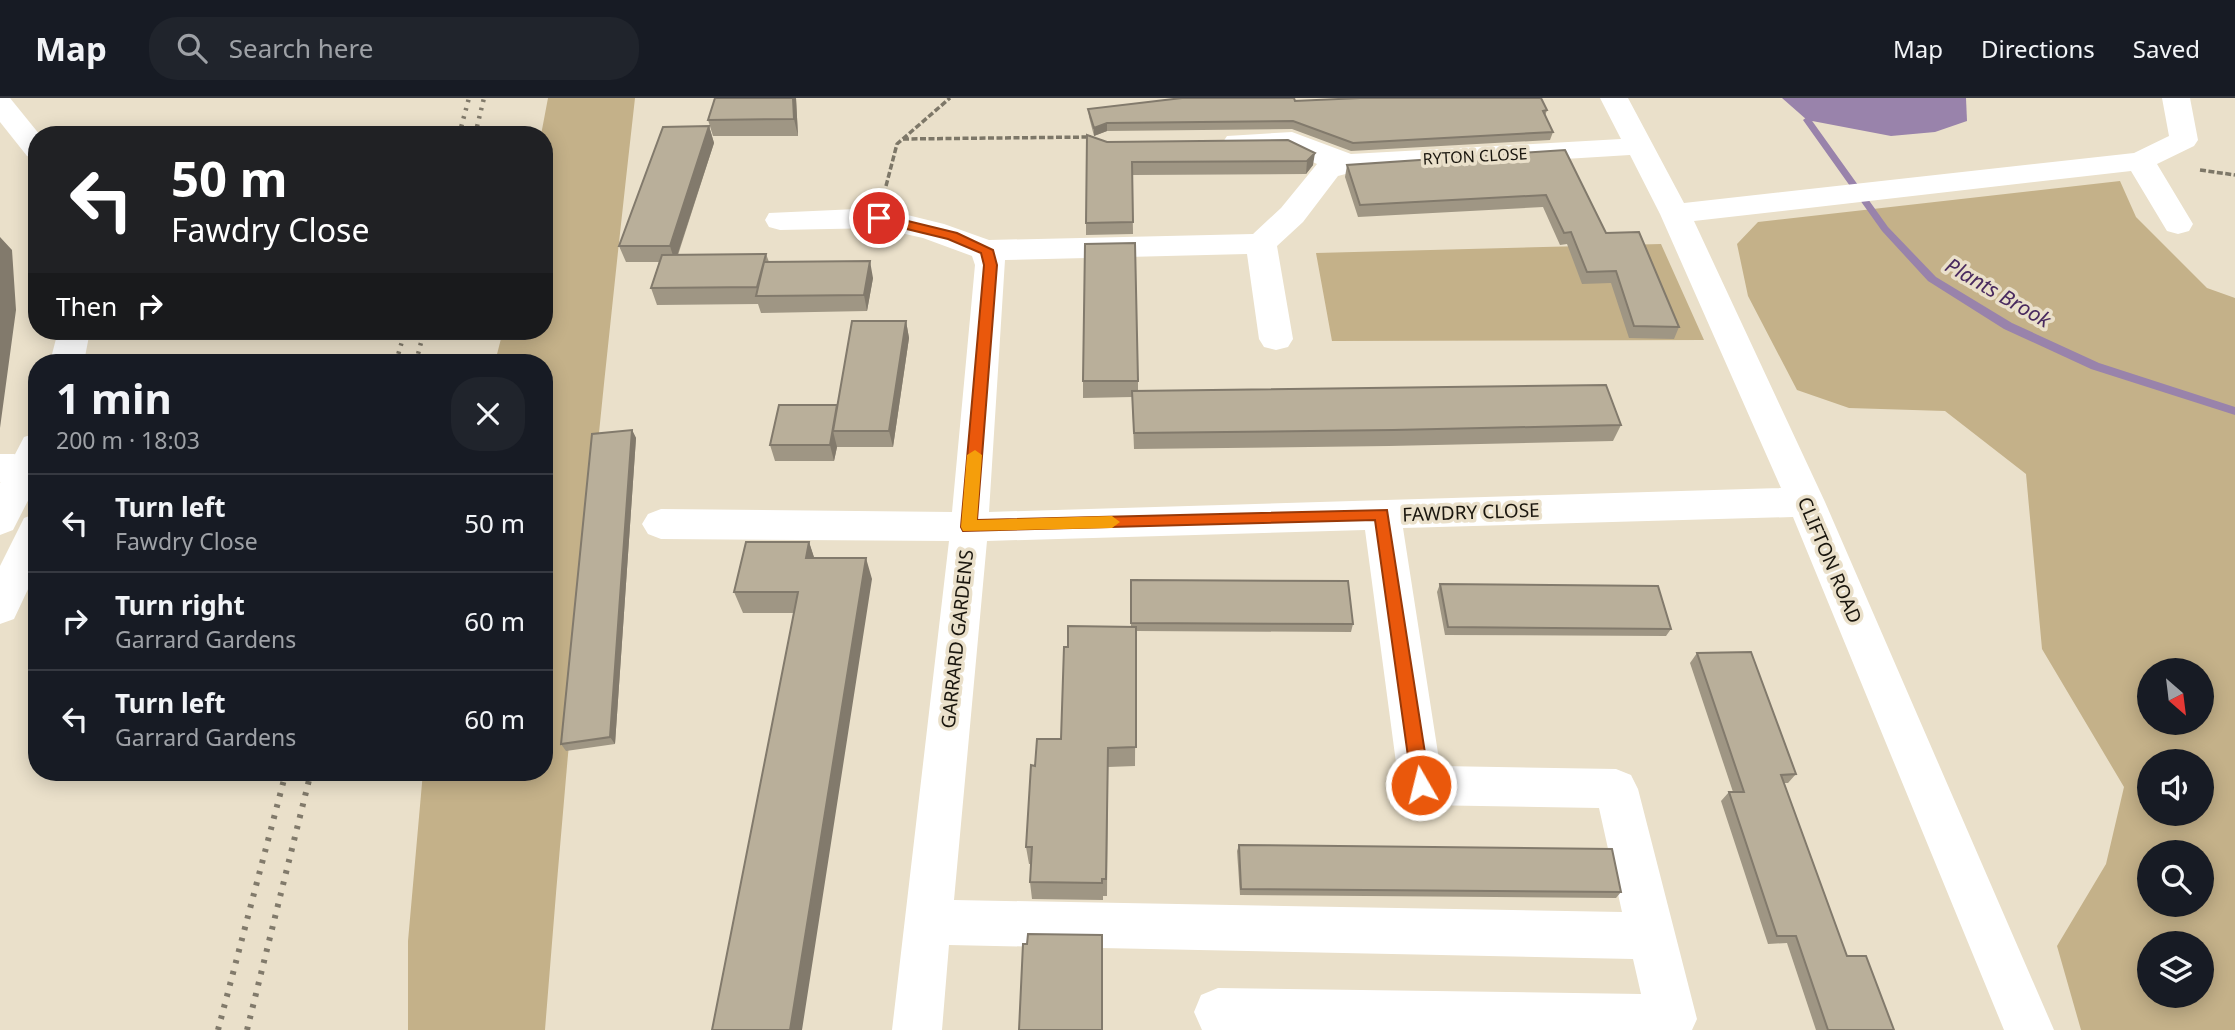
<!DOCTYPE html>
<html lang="en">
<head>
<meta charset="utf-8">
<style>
	body { margin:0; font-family:"Noto Sans",sans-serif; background:#20242c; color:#f1f3f6; height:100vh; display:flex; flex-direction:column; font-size:26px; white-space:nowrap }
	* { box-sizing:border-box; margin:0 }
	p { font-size:23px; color:#9ea1a6 }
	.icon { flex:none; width:38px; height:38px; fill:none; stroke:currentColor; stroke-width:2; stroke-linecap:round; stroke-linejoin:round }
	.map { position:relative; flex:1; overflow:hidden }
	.side { position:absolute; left:28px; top:256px; width:525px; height:427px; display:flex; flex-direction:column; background:#171b24; border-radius:28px; box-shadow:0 4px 18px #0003 }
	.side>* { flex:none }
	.top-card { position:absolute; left:28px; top:28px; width:525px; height:214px; border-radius:28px; box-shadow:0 4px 18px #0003; background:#202124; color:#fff; overflow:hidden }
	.needle { width:46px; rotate:152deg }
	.fabs { position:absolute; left:2137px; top:560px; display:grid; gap:14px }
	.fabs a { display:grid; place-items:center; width:77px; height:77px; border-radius:50%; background:#171b24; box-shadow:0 4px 18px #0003; font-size:35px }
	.pin { position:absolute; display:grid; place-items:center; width:60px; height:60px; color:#fff; margin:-30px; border:4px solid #fff; border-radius:50%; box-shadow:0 2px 7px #0007 }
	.me { position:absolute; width:77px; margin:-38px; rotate:352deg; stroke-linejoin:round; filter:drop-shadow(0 0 5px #0008) }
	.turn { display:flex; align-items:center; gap:24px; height:147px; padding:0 28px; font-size:32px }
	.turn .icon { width:91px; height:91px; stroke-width:2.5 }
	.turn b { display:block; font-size:49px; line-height:60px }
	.then { display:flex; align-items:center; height:66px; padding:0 28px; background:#0003; gap:14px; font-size:26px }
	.round { display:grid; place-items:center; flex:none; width:74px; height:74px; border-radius:28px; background:#20242c }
	.head { display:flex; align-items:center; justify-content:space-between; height:119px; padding:0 28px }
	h1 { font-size:42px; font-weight:700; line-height:52px }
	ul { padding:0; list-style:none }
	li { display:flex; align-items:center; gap:21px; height:98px; padding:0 28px; border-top:2px solid #363941 }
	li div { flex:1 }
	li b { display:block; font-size:26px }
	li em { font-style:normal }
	header { display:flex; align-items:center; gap:42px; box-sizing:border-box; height:98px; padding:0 35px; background:#171b24; border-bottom:2px solid #363941 }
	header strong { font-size:33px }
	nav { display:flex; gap:38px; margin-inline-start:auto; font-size:24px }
	.search { width:490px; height:63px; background:#20242c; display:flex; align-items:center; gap:18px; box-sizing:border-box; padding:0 24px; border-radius:28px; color:#9ea1a6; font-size:26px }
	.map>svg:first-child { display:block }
	.green { fill:#c4b189; fill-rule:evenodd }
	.water { fill:#9983ab }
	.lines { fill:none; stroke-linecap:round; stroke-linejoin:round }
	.stream { fill:#9983ab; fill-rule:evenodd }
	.path { stroke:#7d7768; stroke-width:3.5; stroke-dasharray:6 2.5; stroke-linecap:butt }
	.minor { fill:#fff; fill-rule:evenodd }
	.major { fill:#fff; fill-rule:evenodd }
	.rail-far1 { stroke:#817a6b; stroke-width:4.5; stroke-dasharray:2.5 6; stroke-linecap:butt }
	.rail { stroke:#817a6b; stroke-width:6; stroke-dasharray:3.5 8; stroke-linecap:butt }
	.wall { fill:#9f9684 }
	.shaded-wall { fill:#827a6c }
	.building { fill:#b9af9a; stroke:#827a6c; stroke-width:2 }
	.route { fill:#ea580c; stroke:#983908; stroke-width:2 }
	.slow { fill:#f59e0b }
	.labels { text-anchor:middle; stroke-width:7; stroke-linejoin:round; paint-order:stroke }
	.far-street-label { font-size:16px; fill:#1a160e; stroke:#eae0ca }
	.street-label { font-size:19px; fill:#1a160e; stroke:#eae0ca }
	.water-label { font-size:21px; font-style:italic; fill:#492a5f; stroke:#eae0ca }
</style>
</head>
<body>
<header>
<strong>Map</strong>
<div class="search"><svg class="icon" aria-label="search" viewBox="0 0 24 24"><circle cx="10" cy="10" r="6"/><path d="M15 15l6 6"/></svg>Search here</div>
<nav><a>Map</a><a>Directions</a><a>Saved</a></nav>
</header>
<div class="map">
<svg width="2235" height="932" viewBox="0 0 2235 932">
	<rect width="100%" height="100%" fill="#eae0ca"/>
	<path class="green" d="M548 0H635C600 310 569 621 545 932H408V843L423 674H544V264H495L503 233H544V37H541Z
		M2120 83 2136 119 2207 190 2235 200V932H2081L2057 848 2106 766 2124 689 2042 551 2026 376 1945 313 1849 310 1797 292 1748 198 1737 146 1758 124ZM2149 572H2202V625H2149ZM2149 663H2202V716H2149ZM2149 754H2202V807H2149ZM2149 845H2202V898H2149Z
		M1661 146 1704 242 1332 243 1316 155Z"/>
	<path class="water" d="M1782 0H1966L1967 23 1935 34 1891 38 1807 22Z"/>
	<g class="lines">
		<path class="stream" d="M1807 19 1810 20 1888 129 1936 179 2012 225 2099 265 2235 309V317L2091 271 2004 231 1928 183 1882 133 1803 22Z"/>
		<path class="path" d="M903 41 1091 39
			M2200 72 2235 77
			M886 88 897 46 950 0"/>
		<path class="minor" d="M1600 0H1628L1684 105 2134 55 2169 38 2162 0H2190L2198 42 2194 48 2157 66 2193 126 2189 133 2178 136 2167 133 2131 73 1694 123 1825 404 2054 932H2004L1793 419 1403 430 1440 668 1616 671 1631 677 1638 691 1697 921 1692 932H1202L1194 914 1201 897 1218 890 1641 896 1633 861 949 847 942 932H892L949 443 661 441 648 436 642 426 648 416 661 411 952 414 975 167 972 158 923 140 879 130 780 132 769 129 765 122 769 115 879 110 944 126 989 142 1253 136 1281 110 1317 66 1287 52 1227 50 1223 44 1227 38 1292 34 1351 56 1621 41ZM1630 57 1660 116 1781 390 989 414 1005 162 1247 156 1259 241 1264 249 1276 252 1288 249 1293 241 1277 148 1303 124 1338 78 1353 74ZM1365 432 1399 687 1406 701 1421 707 1599 710 1622 814 954 802 987 443Z
			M0 356H14L37 366V397L8 384H0Z
			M37 415V472L14 521 0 526V468L24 420Z"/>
		<path class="major" d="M0 0H10L40 37H37V61L27 58 0 24Z
			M58 233H90L84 264H50Z
			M37 335V385L13 432 0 437V385L24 339Z"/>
		<path class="rail-far1" d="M459 37 469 0
			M475 37 484 0
			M396 264 405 233
			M416 264 424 233"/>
		<path class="rail" d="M218 932 286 674
			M247 932 311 674"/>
	</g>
	<path class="wall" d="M715 0H796L798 38H713L708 22Z
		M1295 3 1547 12 1545 18 1553 34 1550 42 1351 53 1292 31 1107 33 1094 38 1089 19 1088 11Z
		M709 28 714 45 678 157 766 156 769 164 873 180 867 213 761 215 758 206 657 207 651 190 659 164H626L619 148Z
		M1288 42 1313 67 1306 76 1132 77 1133 136 1086 137V125L1107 44Z
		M1565 52 1606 135 1679 229 1674 241 1629 240 1611 185 1582 186 1567 146 1560 147 1543 109 1358 119 1345 79 1347 67Z
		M906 223 909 240 893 349H837L834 363H775L770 347 837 307Z
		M1083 283H1138V293L1621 327 1613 343 1389 348 1134 351 1132 299 1083 300Z
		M632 332 636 340 615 646 566 653 561 646Z
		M809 444 814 460 872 481 794 515H743L734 494Z
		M1131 482 1353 526 1351 534 1136 533 1135 668 1108 669 1107 798H1103V802L1032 801 1030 784 1031 766H1029L1026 749 1035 668 1061 641 1068 549 1131 529Z
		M1440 486 1671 531 1666 538 1445 537 1437 494Z
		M1697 555 1796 676 1788 685H1784L1847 858 1894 932H1816L1787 845 1768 846 1721 703 1729 694H1733L1690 565Z
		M1239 747 1621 794 1616 800 1240 797 1237 753Z"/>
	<path class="shaded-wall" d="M793 0H796L798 38 794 21Z
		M1107 25V33L1094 38V30Z
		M709 28 714 45 675 164 670 148Z
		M1315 55 1313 67 1306 76 1307 63Z
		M0 139 12 152 16 212 0 330Z
		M870 163 873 180 867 213 864 197Z
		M906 223 909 240 893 349 889 333Z
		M632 332 636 340 615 646 610 639Z
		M833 333 837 349 834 363 830 347Z
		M809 444 816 465 806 460Z
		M866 460 872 481 802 932H790Z"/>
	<path class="building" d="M715 0H793L794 21 708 22Z
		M1182 0H1294L1295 3 1360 0H1541L1547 12 1543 13 1553 34 1353 45 1293 23 1107 25 1094 30 1088 11Z
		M709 28 670 148H619L663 29Z
		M1087 37 1107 44 1288 42 1315 55 1307 63 1132 64 1133 124 1086 125Z
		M1565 52 1606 135 1639 134 1679 229 1634 228 1616 173 1587 174 1571 134 1564 135 1546 97 1360 107 1347 67Z
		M1135 145 1138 283H1083L1085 146Z
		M766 156 757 189 651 190 662 157Z
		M870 163 864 197 756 198 764 164Z
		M852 223H906L889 333H833Z
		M1606 287 1621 327 1393 332 1134 335 1132 293Z
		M779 307H837L830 347H770Z
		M632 332 610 639 561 646 592 336Z
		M746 444H809L806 460H866L790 932H712L798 494H734Z
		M1131 482 1348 483 1353 526 1131 525Z
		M1440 486 1658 488 1671 531 1448 529Z
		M1068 528 1136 529V649L1108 650 1106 781H1102V785L1030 784 1032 749H1026L1031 667 1035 668 1037 641H1061L1064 549H1068Z
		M1751 554 1796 676 1781 677 1847 858H1866L1894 932H1828L1796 838H1777L1729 694H1744L1697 555Z
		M1239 747 1612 751 1621 794 1241 791Z
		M1028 836 1102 837V932H1019L1023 846H1027Z"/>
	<path class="route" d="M879 116 957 135 993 152 997 167 977 422 1387 412 1430 687 1428 693H1415L1412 687 1375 422 963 433 961 429 984 167 981 155 948 141 874 123 872 120Z"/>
	<path class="slow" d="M975 352 982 357 977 422 1112 418 1120 424 1112 430 963 433 961 429 967 357Z"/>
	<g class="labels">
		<g class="far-street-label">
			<text transform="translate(1475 58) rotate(-3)" y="6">RYTON CLOSE</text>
		</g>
		<g class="street-label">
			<text transform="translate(1471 414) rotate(-2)" y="7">FAWDRY CLOSE</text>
			<text transform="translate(1830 462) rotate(67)" y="7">CLIFTON ROAD</text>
			<text transform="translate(957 541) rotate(-84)" y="7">GARRARD GARDENS</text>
		</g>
		<g class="water-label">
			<text transform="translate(1998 195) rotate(30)" y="7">Plants Brook</text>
		</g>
	</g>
</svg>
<div class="fabs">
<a><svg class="needle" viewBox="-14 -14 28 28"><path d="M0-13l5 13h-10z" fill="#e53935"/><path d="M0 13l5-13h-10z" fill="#9ea1a6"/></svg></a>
<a><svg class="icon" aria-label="sound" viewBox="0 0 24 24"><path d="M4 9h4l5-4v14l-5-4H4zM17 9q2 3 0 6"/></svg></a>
<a><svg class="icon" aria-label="search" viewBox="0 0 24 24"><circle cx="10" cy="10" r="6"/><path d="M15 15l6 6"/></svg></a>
<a><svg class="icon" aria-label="layers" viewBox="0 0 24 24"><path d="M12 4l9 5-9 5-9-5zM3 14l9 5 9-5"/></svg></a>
</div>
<div class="pin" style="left:879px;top:120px;background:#d93025"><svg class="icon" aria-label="arrive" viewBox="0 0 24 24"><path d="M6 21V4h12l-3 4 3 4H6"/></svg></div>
<svg class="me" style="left:1421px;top:687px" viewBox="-20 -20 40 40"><circle r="17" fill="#ea580c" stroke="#fff" stroke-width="3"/><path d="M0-11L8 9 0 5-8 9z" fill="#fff"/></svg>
<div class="top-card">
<div class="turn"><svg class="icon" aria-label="left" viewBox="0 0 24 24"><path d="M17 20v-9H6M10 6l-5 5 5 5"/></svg><div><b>50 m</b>Fawdry Close</div></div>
<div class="then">Then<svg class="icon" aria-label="right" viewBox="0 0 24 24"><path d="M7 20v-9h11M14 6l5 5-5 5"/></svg></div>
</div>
<section class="side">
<div class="head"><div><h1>1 min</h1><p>200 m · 18:03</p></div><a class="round"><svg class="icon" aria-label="close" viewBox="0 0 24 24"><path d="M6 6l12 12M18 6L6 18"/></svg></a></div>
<ul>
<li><svg class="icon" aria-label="left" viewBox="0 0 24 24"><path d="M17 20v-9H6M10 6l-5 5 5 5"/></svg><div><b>Turn left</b><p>Fawdry Close</p></div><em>50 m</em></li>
<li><svg class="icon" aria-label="right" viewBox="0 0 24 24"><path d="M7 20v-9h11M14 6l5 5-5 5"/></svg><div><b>Turn right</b><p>Garrard Gardens</p></div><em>60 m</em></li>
<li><svg class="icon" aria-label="left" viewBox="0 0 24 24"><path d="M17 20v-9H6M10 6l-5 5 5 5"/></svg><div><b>Turn left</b><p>Garrard Gardens</p></div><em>60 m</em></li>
</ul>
</section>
</div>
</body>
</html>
